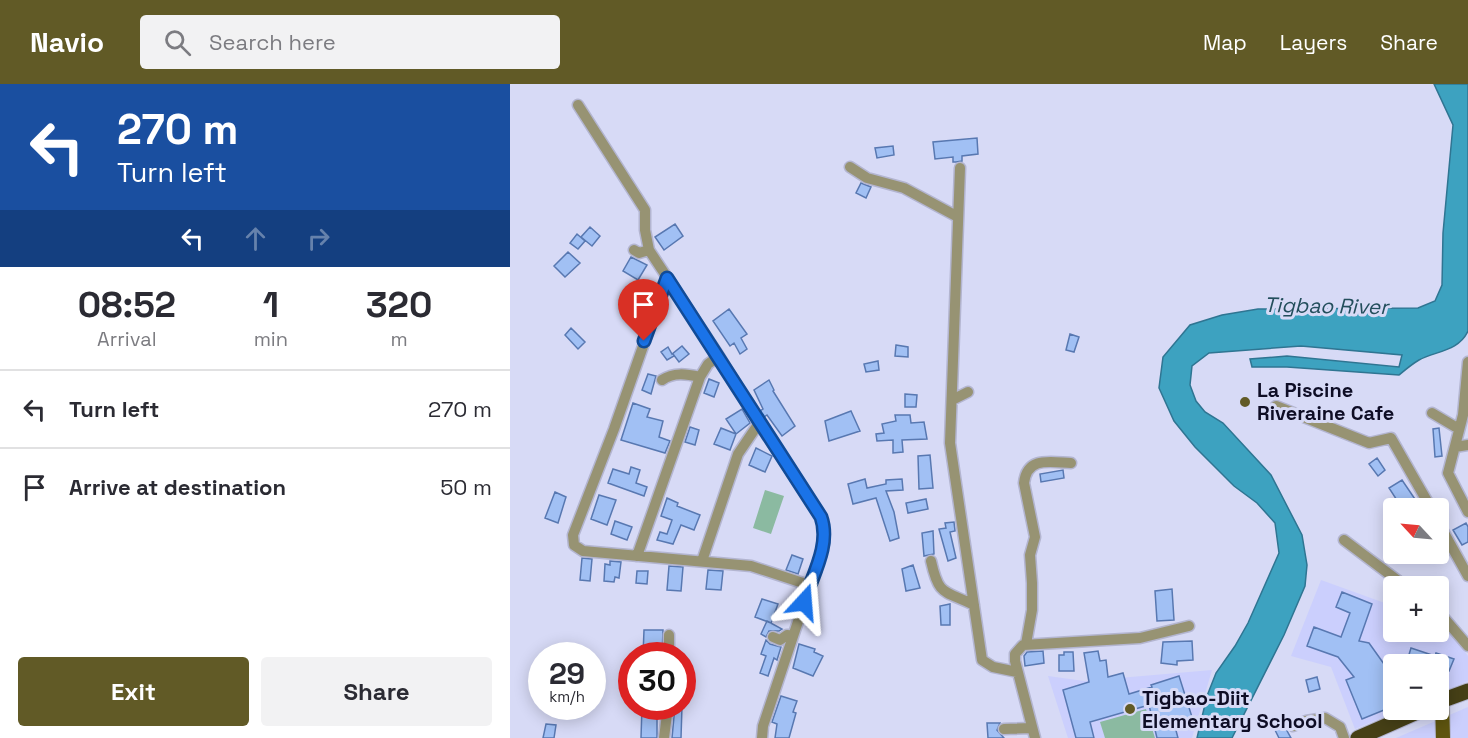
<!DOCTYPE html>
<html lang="en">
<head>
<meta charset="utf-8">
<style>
	body { margin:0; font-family:"Space Grotesk",sans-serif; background:#f2f2f3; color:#2b2b33; height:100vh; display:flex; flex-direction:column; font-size:22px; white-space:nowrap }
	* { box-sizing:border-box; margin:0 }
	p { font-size:20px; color:#7c7c81 }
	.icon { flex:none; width:33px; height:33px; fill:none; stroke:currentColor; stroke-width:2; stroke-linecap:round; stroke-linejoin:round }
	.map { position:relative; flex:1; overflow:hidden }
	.panel { display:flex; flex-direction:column; background:#fff; width:510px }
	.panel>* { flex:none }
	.hud { background:#1a4fa0; color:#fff; overflow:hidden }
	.needle { width:39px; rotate:296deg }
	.fabs { position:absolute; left:873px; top:414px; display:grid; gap:12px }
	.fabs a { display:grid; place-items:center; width:66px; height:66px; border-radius:6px; background:#fff; box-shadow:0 3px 15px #0003; font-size:30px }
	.speed { position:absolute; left:18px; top:558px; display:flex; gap:12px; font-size:30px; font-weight:700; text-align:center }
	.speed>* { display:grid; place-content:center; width:78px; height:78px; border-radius:50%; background:#fff; box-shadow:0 3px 15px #0003; line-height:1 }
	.speed small { font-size:15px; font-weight:400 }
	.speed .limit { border:9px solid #d22; background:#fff; color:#111 }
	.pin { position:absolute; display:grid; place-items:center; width:51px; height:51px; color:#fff; margin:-62px -26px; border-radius:50% 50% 50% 0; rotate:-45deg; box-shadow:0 0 6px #0007 }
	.pin .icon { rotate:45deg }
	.me { position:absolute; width:66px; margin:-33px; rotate:19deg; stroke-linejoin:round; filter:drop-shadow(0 0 4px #0008) }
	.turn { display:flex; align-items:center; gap:21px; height:126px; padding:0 18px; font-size:27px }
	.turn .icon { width:78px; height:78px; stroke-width:2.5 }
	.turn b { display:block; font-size:42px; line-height:51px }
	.lanes { display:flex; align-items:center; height:57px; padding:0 18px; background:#0003; justify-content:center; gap:30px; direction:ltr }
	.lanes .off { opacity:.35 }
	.eta { display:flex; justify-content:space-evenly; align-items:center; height:102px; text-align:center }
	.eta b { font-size:36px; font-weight:600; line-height:42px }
	.cta { display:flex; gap:12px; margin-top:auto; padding:12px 18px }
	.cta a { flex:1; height:69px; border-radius:6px; background:#615a26; color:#fff; font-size:24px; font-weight:600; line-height:69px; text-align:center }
	.cta a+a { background:#f2f2f3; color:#2b2b33 }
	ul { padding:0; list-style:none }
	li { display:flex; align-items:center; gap:18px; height:78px; padding:0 18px; border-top:2px solid #e1e1e2 }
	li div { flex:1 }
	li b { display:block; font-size:22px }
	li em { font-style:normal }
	header { display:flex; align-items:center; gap:36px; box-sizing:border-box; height:84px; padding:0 30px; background:#615a26; color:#fff }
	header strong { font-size:28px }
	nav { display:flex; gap:33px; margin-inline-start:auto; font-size:21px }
	.search { width:420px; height:54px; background:#f2f2f3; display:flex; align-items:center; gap:15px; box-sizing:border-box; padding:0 21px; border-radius:6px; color:#7c7c81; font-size:22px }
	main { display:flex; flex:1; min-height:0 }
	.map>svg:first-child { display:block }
	.built { fill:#cbcffd }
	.green { fill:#8bbaa1 }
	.water { fill:#3da2c0; stroke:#2f7592; stroke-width:1.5 }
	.building { fill:#a1c0f4; stroke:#5878b1; stroke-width:1.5 }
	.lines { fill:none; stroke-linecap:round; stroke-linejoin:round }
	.minor-casing { stroke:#b3b5d0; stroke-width:13 }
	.major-casing { stroke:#b3b5d0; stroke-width:16 }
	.highway-casing { stroke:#b3b5d0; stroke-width:17 }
	.minor { stroke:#979373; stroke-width:10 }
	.major { stroke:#5f550f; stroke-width:14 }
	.highway { stroke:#464016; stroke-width:15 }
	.route-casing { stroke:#114b97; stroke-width:15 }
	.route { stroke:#1a73e8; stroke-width:10 }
	.poi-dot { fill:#615a26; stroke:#d7daf6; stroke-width:2 }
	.labels { text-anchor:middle; stroke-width:6; stroke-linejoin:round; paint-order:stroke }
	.poi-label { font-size:20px; font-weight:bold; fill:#0e0d25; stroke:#d7daf6; text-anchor:start }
	.water-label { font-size:21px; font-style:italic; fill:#234e5c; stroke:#d7daf6 }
</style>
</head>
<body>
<header>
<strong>Navio</strong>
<div class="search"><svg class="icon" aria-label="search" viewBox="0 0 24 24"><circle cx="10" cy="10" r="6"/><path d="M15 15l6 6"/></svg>Search here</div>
<nav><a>Map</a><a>Layers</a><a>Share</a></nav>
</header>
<main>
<section class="panel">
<div class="hud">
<div class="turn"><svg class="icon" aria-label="left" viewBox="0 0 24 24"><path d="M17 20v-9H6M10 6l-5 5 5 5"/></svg><div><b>270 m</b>Turn left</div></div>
<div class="lanes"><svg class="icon" aria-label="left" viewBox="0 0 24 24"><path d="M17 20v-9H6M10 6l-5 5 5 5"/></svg><svg class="icon off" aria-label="ahead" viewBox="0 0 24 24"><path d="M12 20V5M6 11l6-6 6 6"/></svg><svg class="icon off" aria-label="right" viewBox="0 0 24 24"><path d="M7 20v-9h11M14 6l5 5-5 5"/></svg></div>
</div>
<div class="eta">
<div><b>08:52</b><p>Arrival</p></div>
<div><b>1</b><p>min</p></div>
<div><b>320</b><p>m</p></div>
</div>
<ul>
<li><svg class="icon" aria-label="left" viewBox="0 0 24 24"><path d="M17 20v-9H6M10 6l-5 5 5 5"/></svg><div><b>Turn left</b></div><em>270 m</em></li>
<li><svg class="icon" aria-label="arrive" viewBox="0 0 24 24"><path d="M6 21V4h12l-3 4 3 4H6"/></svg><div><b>Arrive at destination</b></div><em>50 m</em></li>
</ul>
<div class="cta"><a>Exit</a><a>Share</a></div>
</section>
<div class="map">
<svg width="958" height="654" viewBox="0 0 958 654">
	<rect width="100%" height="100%" fill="#d7daf6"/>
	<path class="built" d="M811 496 883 522 884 548H928L929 539 937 542 958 572V597L929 610 928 580H884V626H891L845 645 821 583 781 572Z
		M702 586 682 654H558L538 592 574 597Z
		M958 623V654H886Z"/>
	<path class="green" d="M255 406 274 412 261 450 243 444Z
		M636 625 645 654H595L590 638Z"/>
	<path class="water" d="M924 0H958V247C949 267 926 267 909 276 902 280 895 286 889 291L777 283H742L740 275 777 272 889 283 892 271 791 262 699 269 682 282 680 301 686 317 695 328 713 339 761 391 792 451 797 481 795 502 774 551 722 654H687L697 612 706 589 725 562 738 539 769 469 765 439 747 419 724 402 685 363 664 337 649 304 653 273 680 241 712 231 748 225 908 224 925 217 932 201 933 149 943 41Z"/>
	<path class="building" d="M467 54 468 70 452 72V77L446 78H443V73L425 75 423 58Z
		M383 62 384 71 367 74 365 64Z
		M351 99 361 103 356 114 346 109Z
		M165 140 173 152 154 166 145 153Z
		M80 143 90 152 82 162 71 153Z
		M67 150 75 157 68 165 60 159Z
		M58 168 70 179 55 193 44 182Z
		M121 173 137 181 128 196 113 187Z
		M219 225 237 250 231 254 237 265 230 270 224 259 220 262 203 237Z
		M61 244 75 258 68 265 55 251Z
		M560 250 569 253 564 268 556 266Z
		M386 261 398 263V273L385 272Z
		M172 262 179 270 169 278 163 270 164 272 157 276 151 268 158 263 162 270Z
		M368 277 369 286 356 288 354 280Z
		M138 290 146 292 141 310 132 306Z
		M199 295 209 299 204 313 194 309Z
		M259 296 264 306 263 307 285 342 272 352 257 331 254 333 250 327 253 325 244 306Z
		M395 310 407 311 406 323H395Z
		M123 319 140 325 137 333 153 337 149 353 160 357 155 369 111 356Z
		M232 325 240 339 226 350 216 335Z
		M341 327 350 347 319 357 315 337Z
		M385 331H400L401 339 414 338 417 355 392 356 393 368 383 369V356L367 357 366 350 374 349 372 340 386 337Z
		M180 343 189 346 185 361 175 358Z
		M211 344 226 350 220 366 204 360Z
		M929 344 932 372 925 373 923 345Z
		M246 364 262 372 255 388 239 381Z
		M420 371 423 404 409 405 408 372Z
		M867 374 875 386 868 392 859 380Z
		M121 383 130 386 126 399 137 403 134 412 98 399 103 385 119 390Z
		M553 386 554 394 531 398 530 390Z
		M355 395 357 404 376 400V396L392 395 393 406 376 407 384 428 389 454 380 457 366 414 343 420 338 400Z
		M892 396 911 424H892L879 404Z
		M45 408 56 413 48 439 35 434Z
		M89 411 106 416 97 441 81 435Z
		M157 414 168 419 167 422 190 431 184 446 171 441 163 460 147 456 150 448 157 450 162 436 151 432Z
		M416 415 418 425 398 429 396 419Z
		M105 437 122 443 117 456 101 450Z
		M444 438 445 447 440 448 446 474 438 477 429 445 436 444 435 439Z
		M956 439 958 443V458L952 461 943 446Z
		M423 447 424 470 414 472 412 449Z
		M282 471 293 475 288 490 276 486Z
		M72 474 82 475 80 497 70 496Z
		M100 477 111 478 109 494 105 493 104 498 94 497 95 480 100 481Z
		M403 481 410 504 396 507 392 485Z
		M159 482 173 483 171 507 157 506Z
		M198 486 213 487 211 506 196 505Z
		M127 487H138L137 500 126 499Z
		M662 505 664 536 647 537 645 507Z
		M832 508 862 520 849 557 859 559 874 580 884 576V622L852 635 836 596 844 593 828 573 797 562 804 543 831 553 840 529 826 523Z
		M252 515 268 520 261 539 245 533Z
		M440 520V541H431L430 522Z
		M257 537 272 545 269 547H259L256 553 251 550Z
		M134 546H153L152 572H133Z
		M256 556 260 560 271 563 267 576 264 574 258 592 250 589 256 572 251 570Z
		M682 557 683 576 667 577V581L651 579 653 558Z
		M289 560 305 565 304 568 313 572 303 592 283 584Z
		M901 564 925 572 926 569 944 575 939 587 928 583V580H920L898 574Z
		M533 567 534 579 515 582 514 572 517 568Z
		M588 567 590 577 596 576 598 593 613 589 619 610 642 603 641 601 669 592 682 633 664 639 668 654H647L639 621 580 638 584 654H566L553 606 579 598 574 569Z
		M554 568H563L564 587H549V571H554Z
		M807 593 810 605 799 608 796 596Z
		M271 612 287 617 283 628 286 629 279 654H265L267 640 262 638Z
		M132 622H147V654H131Z
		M165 622H172L171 654H162Z
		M477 639H490L487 646 494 654H478Z
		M36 640 46 641 44 654H33Z
		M774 640 776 645 781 654H769L764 644Z"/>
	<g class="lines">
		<defs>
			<path id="minor" d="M68 21 135 126V146L139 166 209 272 249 339 228 370 192 477
				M340 83 357 94 394 104 448 133
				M450 84 440 359 472 576 483 583 507 588
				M124 166 129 169 139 166
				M157 194 104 345 63 451 64 461 73 467 241 482 299 501
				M958 278 953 331 938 389 958 428
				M152 296C164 288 176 290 190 293
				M442 316 458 308
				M766 322 859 359 881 354 921 424
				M922 329 949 345
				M249 339 311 433 314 442V460L253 642 252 654
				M945 363 958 361
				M928 438 958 492
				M834 456 895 502
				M127 472 190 293 198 280 209 272
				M421 477C429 513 434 506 464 521
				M928 527 958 562
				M263 553 270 556 277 551 283 552
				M516 560 522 526V499L520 471 525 453 514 399C517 372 540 378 561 379
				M159 572V551
				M783 642 796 637 815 634 830 643 834 654
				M494 645 522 644
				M154 654 158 622
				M525 654 505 577V570L513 561 630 554 679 542"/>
			<path id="major" d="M932 617 933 654"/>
			<path id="highway" d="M928 618 958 607
				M848 654 912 626"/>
		</defs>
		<use href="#minor" class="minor-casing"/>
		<use href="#major" class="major-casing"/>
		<use href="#highway" class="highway-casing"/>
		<use href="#minor" class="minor"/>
		<use href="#major" class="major"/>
		<use href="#highway" class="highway"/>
	</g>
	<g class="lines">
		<defs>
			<path id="route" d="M134 257 157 194 311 433C321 461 302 492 294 518"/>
		</defs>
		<use href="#route" class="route-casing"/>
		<use href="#route" class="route"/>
	</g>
	<g class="poi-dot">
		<circle cx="735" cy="318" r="6"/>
		<circle cx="620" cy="625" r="6"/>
	</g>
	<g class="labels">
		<g class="poi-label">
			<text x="747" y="313">La Piscine<tspan x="747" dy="23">Riveraine Cafe</tspan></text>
			<text x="632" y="621">Tigbao-Diit<tspan x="632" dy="23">Elementary School</tspan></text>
		</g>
		<g class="water-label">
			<text transform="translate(816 222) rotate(1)" y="7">Tigbao River</text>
		</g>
	</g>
</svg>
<div class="fabs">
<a><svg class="needle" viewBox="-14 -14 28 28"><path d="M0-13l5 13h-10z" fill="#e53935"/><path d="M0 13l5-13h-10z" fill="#7c7c81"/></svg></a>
<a>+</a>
<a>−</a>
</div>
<div class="speed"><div>29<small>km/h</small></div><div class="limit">30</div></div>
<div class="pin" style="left:134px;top:257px;background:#d93025"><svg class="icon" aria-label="arrive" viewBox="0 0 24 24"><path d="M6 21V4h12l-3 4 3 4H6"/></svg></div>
<svg class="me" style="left:294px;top:518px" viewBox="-20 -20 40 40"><path d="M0-17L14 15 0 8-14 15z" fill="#1a73e8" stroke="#fff" stroke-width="4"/></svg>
</div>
</main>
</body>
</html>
